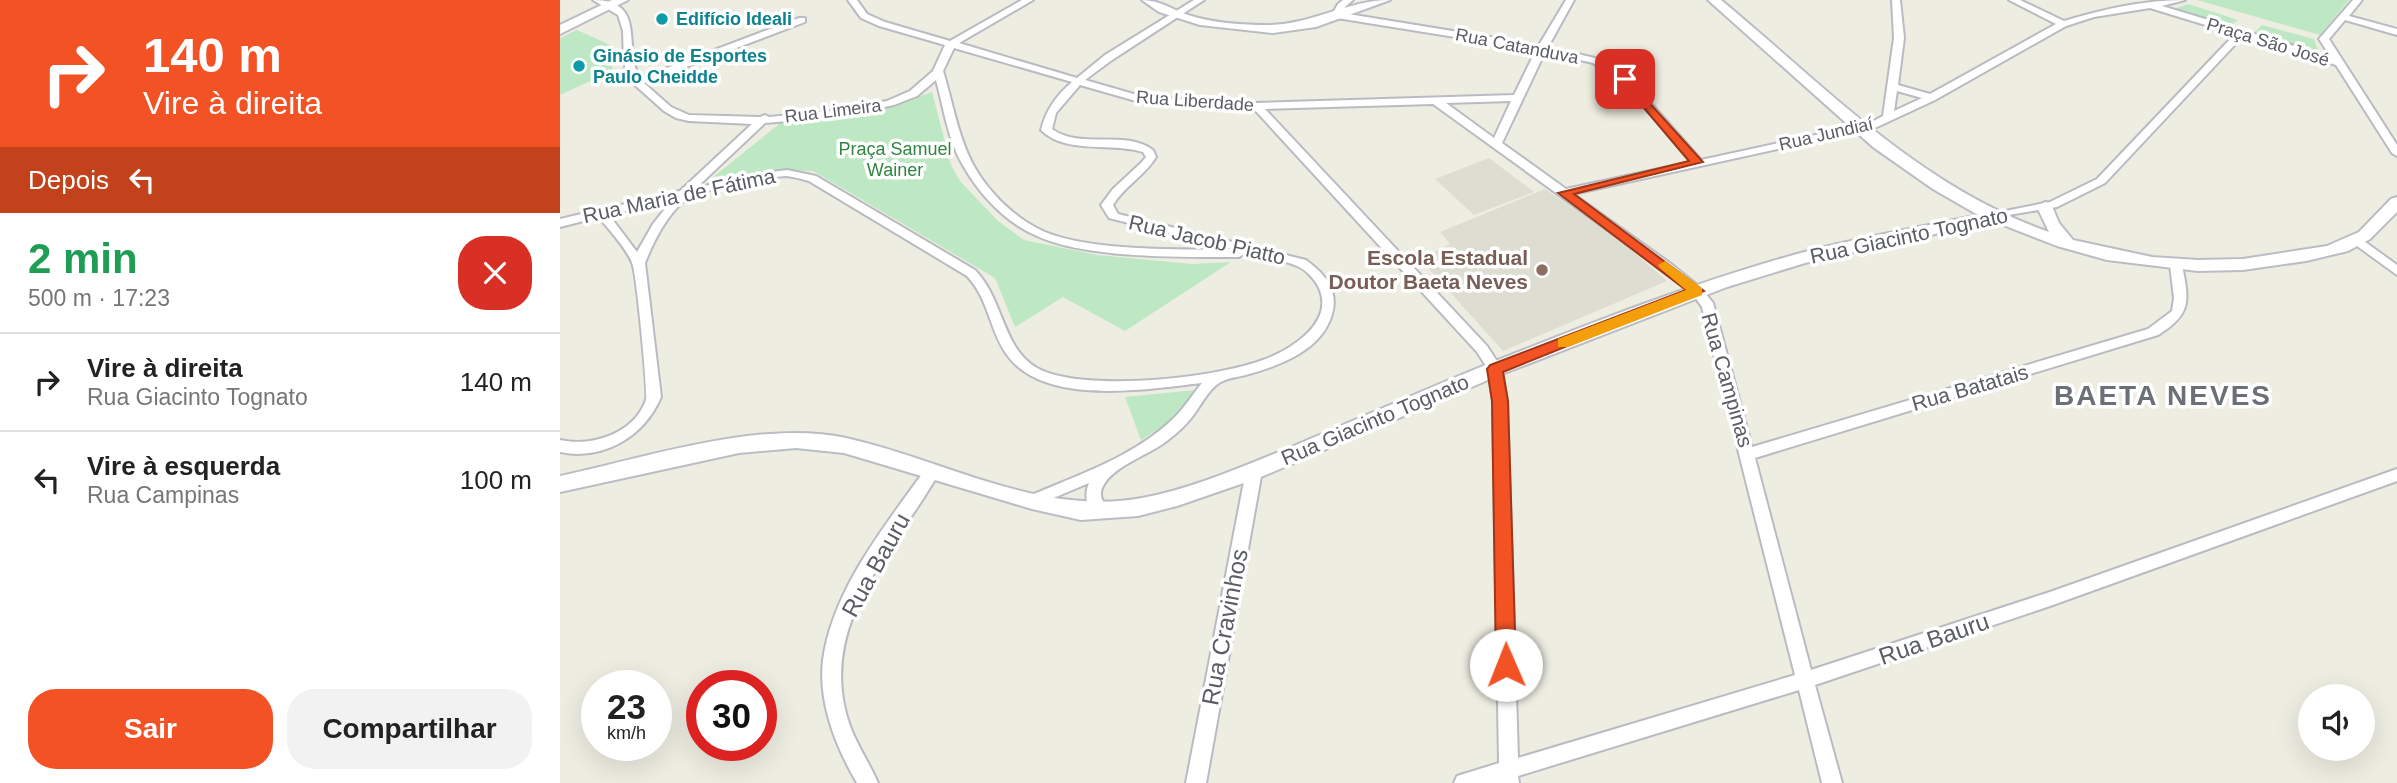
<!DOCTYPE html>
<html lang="pt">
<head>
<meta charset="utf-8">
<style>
	body { margin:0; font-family:Arial,sans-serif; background:#f2f2f2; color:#222; height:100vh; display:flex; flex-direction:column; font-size:26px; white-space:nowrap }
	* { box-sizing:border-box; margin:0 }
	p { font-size:23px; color:#767676 }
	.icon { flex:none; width:38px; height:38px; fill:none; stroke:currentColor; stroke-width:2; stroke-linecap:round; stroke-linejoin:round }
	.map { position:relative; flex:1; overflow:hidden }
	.side { display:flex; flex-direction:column; background:#fff; width:560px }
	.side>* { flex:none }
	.banner { background:#f35324; color:#fff; overflow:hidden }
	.tools { position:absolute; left:1738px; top:684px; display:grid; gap:14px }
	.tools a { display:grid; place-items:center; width:77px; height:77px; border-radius:50%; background:#fff; box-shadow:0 7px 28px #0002; font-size:35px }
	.speed { position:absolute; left:21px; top:670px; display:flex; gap:14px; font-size:35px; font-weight:700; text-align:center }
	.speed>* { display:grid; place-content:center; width:91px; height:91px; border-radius:50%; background:#fff; box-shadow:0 7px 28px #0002; line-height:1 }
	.speed small { font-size:18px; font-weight:400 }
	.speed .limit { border:10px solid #d22; background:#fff; color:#111 }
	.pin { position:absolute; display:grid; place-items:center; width:60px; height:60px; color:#fff; margin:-30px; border-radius:14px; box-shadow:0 4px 10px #0006 }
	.me { position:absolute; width:77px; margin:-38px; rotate:359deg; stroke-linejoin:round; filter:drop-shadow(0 0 5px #0008) }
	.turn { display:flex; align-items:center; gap:24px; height:147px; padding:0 28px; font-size:32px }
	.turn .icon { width:91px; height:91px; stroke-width:2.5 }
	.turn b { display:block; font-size:49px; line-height:60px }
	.then { display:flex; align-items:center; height:66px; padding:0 28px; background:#0003; gap:14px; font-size:26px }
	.round { display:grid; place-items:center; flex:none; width:74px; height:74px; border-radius:28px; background:#f2f2f2 }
	.overview { display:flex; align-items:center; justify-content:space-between; height:119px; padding:0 28px }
	h1 { font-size:42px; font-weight:700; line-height:52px; color:#1e9e55 }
	.action { display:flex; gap:14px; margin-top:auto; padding:14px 28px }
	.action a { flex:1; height:80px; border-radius:28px; background:#f35324; color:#fff; font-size:28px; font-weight:700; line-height:80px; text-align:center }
	.action a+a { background:#f2f2f2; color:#222 }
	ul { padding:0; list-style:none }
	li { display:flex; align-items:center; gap:21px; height:98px; padding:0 28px; border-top:2px solid #e0e0e0 }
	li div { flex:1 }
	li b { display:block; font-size:26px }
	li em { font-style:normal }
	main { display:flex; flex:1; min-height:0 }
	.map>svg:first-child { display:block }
	.education { fill:#deddd1 }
	.green { fill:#bde8c3 }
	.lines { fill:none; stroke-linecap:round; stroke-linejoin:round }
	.street-casing { stroke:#babbc2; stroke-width:4 }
	.secondary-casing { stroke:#bbbdc5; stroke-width:4 }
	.street { fill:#fff; fill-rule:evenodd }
	.secondary { fill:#fff; fill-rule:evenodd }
	.route { fill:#f35324; stroke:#9e3617; stroke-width:2 }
	.slow { fill:#f59e0b }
	.culture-dot { fill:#0f9aa8; stroke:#fff; stroke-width:2.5 }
	.education-dot { fill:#8d6e63; stroke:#fff; stroke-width:2.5 }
	.labels { text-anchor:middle; stroke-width:7; stroke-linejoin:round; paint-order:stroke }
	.far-culture-label { font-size:18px; font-weight:bold; fill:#0d838f; stroke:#fff; text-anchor:start }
	.far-street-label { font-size:18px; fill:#5a5d64; stroke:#fff }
	.far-park-label { font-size:18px; fill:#2f8640; stroke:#fff }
	.street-label { font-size:21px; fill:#5a5d64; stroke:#fff }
	.education-label { font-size:21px; font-weight:bold; fill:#785e54; stroke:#fff; text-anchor:end }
	.near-street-label { font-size:24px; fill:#5a5d64; stroke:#fff }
	.district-label { font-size:28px; font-weight:bold; letter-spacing:2px; fill:#6b6f76; stroke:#fff }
</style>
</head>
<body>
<main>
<section class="side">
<div class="banner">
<div class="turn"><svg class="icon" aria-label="right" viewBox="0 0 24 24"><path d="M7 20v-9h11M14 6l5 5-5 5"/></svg><div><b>140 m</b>Vire à direita</div></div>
<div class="then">Depois<svg class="icon" aria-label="left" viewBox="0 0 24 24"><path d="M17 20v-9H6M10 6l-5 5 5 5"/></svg></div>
</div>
<div class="overview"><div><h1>2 min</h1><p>500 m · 17:23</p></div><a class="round" style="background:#d93025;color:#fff"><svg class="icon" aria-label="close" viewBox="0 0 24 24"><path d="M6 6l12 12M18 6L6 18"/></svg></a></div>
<ul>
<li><svg class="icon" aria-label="right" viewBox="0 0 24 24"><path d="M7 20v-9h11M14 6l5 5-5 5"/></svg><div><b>Vire à direita</b><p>Rua Giacinto Tognato</p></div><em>140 m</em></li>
<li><svg class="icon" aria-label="left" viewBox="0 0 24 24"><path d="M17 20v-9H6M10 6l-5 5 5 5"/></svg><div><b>Vire à esquerda</b><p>Rua Campinas</p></div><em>100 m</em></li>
</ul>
<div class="action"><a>Sair</a><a>Compartilhar</a></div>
</section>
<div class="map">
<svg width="1837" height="783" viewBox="0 0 1837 783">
	<rect width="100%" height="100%" fill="#eeede2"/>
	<path class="education" d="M929 158 974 192 914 215 875 179Z
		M985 189 1062 242 1107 281 943 351 860 259 890 244 880 232Z"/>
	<path class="green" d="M1637 0H1789L1760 35Z
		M1628 4 1678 20 1670 26 1614 9Z
		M1702 25 1754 39 1759 53 1693 34Z
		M17 30 53 46 52 71 0 95V38Z
		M372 92 391 165 400 181 438 221 464 240 537 255 632 264 671 262 565 331 503 297 455 327 435 278 253 171 221 170 159 180 152 178 223 121 315 112Z
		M636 390 615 418 581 440 565 397Z"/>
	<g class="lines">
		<defs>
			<path id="street" d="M33 0C88 0 62 48 80 78L239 18H245V22L84 83 111 107 129 115 200 117 205 115 209 117 274 111 327 101 350 91 373 71 385 45 319 26 301 18 288 0H297L307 14 325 22 390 41 462 0H473L399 43 517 78 545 55 634 0H644L552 60 525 80 584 97 697 103 954 95 976 50 777 18 772 15 778 4 783 0H793L785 7 782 13 979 45 1006 0H1014L988 47 1039 59 1068 77 1141 160 1310 123 1323 116 1334 38 1332 0H1340L1344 38 1338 85 1370 94 1496 24 1449 0H1460L1504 21C1543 9 1585 0 1625 0L1602 6 1771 57 1759 39 1793 0H1802L1789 16 1837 29V35L1785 20 1769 39 1837 145V156L1832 153 1776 65 1683 36 1545 183 1497 207 1430 218V214L1490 202 1537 179 1675 34 1590 8 1534 17 1506 26 1375 100 1317 127 1013 194 1111 264 1141 288 1153 303 1192 447 1588 329 1612 311 1614 298 1610 265 1616 261 1622 265C1629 301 1632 314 1598 335L1195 458 1251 670 1490 592 1837 469V481L1490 606 1255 685 1282 783H1262L1239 690 958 776 959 783H894L897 776 939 763 933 401 928 369 917 352 694 109 583 103 520 85 496 113 492 129C521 150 565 129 593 150L596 157C585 176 564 186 553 205L558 214 746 260C765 274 779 290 772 314 762 350 721 365 689 374 681 377 670 377 663 381 649 387 641 406 632 417 625 426 617 433 608 440 590 455 554 465 543 486 538 496 543 501 548 510L546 514C527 519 523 496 529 483L472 507 467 505 464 501 467 497C517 475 575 457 615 417 625 407 633 394 642 383 587 389 481 408 445 352 429 327 428 298 407 276L249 181C242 179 234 177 227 176 213 176 135 191 126 199 107 215 94 240 85 263L101 397C84 437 43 461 0 452V440C31 447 74 434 86 400 88 392 77 280 73 266 70 252 48 229 39 217L0 227V219L34 211 40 208 44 209 120 191 192 124 129 121 116 118 104 111 76 86 67 73 64 62 63 31 58 15ZM394 48 512 82C496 96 486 110 481 130 506 155 552 142 583 152L586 157 582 162 553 189 541 205 549 218 672 249C621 250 531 251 485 232 457 220 430 194 415 168 398 138 393 103 383 71ZM985 52 1033 63 1062 81 1131 162 1006 189 942 143ZM376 80C384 109 388 141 404 167 420 195 446 223 477 236 527 259 623 257 679 257L685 253C701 257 721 259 737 266 745 269 755 279 759 288 775 323 730 350 703 360 657 378 521 393 477 368 442 348 444 300 415 270L256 176 227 170 196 174 136 188 205 123 274 117 334 105 357 96ZM1337 91 1362 98 1334 111ZM951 101 934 138 886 103ZM873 104 1103 270 1133 294 1142 307 1235 675 958 758 947 401 942 369 927 346 705 109ZM112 200 93 224 77 252 49 215Z
				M1797 236 1837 265V275L1793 243 1791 240Z
				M372 465 377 467 380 471C338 546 263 616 285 709 291 737 307 758 318 783H297C276 747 258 703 263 660 273 588 326 525 367 467Z
				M694 465 699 467 702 471 646 783H626L686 471 689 467Z"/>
			<path id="secondary" d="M52 0H68L0 34V25Z
				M582 0C599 0 611 9 628 15 653 23 681 25 708 25 751 25 788 0 830 0L756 27 713 33 640 25 599 12Z
				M1148 0H1161C1266 87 1358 186 1489 232L1477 207 1485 202 1491 204 1499 223 1513 240 1592 257 1638 260 1683 259 1767 246 1799 232 1831 199 1837 197V212L1810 239 1788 251 1746 261 1683 270 1638 271 1547 260 1497 246 1433 221 1245 263 1167 287 942 374 701 477 617 506 578 516 521 520 472 509 284 453 236 448 179 453 0 492V476C85 458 201 419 286 438 382 459 480 517 582 498 635 488 686 465 736 445 800 418 864 390 928 364 1029 324 1132 283 1237 254 1296 238 1358 228 1418 215L1373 189 1313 147Z"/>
		</defs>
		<use href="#street" class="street-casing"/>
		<use href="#secondary" class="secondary-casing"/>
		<use href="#street" class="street"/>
		<use href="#secondary" class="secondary"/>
	</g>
	<path class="route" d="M1065 76 1143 162 1014 194 1144 291 943 372 948 401 956 665 953 671 946 674 939 671 936 665 932 401 927 369 930 365 1126 290 998 193 1129 161 1061 81V77Z"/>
	<path class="slow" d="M1105 261 1142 288V295L1008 347H998V339L1126 290 1100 268 1098 265Z"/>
	<g class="culture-dot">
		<circle cx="102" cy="19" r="7"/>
		<circle cx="19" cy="66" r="7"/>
	</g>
	<circle class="education-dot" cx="982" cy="270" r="7"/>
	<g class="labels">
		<g class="far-culture-label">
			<text x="116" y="25">Edifício Ideali</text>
			<text x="33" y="62">Ginásio de Esportes<tspan x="33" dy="21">Paulo Cheidde</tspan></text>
		</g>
		<g class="far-street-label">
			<text transform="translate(1708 42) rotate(17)" y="6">Praça São José</text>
			<text transform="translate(957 46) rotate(11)" y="6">Rua Catanduva</text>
			<text transform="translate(635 101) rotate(4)" y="6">Rua Liberdade</text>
			<text transform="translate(273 111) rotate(-7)" y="6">Rua Limeira</text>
			<text transform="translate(1266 134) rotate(-13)" y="6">Rua Jundiaí</text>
		</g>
		<g class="far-park-label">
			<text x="335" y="155">Praça Samuel<tspan x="335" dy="21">Wainer</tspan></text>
		</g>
		<g class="street-label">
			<text transform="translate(119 196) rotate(-12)" y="7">Rua Maria de Fátima</text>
			<text transform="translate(1349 236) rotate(-12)" y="7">Rua Giacinto Tognato</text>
			<text transform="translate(647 240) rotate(13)" y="7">Rua Jacob Piatto</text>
			<text transform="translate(1167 380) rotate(74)" y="7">Rua Campinas</text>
			<text transform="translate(1410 388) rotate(-16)" y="7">Rua Batatais</text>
			<text transform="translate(815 420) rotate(-23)" y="7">Rua Giacinto Tognato</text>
		</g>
		<g class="education-label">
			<text x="968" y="265">Escola Estadual<tspan x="968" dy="24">Doutor Baeta Neves</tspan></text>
		</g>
		<g class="near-street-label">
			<text transform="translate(316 565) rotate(-61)" y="8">Rua Bauru</text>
			<text transform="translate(665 627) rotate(-79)" y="8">Rua Cravinhos</text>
			<text transform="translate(1374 639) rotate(-19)" y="8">Rua Bauru</text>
		</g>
		<g class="district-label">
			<text x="1603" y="405">BAETA NEVES</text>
		</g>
	</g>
</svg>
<div class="tools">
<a><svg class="icon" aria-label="sound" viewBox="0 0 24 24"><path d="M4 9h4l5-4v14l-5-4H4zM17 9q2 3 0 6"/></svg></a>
</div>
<div class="speed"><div>23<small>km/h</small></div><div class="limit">30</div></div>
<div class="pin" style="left:1065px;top:79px;background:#d93025"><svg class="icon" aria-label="arrive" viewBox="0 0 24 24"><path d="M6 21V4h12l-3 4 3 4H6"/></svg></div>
<svg class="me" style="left:946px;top:665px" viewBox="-20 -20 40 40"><circle r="19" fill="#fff"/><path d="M0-13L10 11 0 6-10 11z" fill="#f35324"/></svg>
</div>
</main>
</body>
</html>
